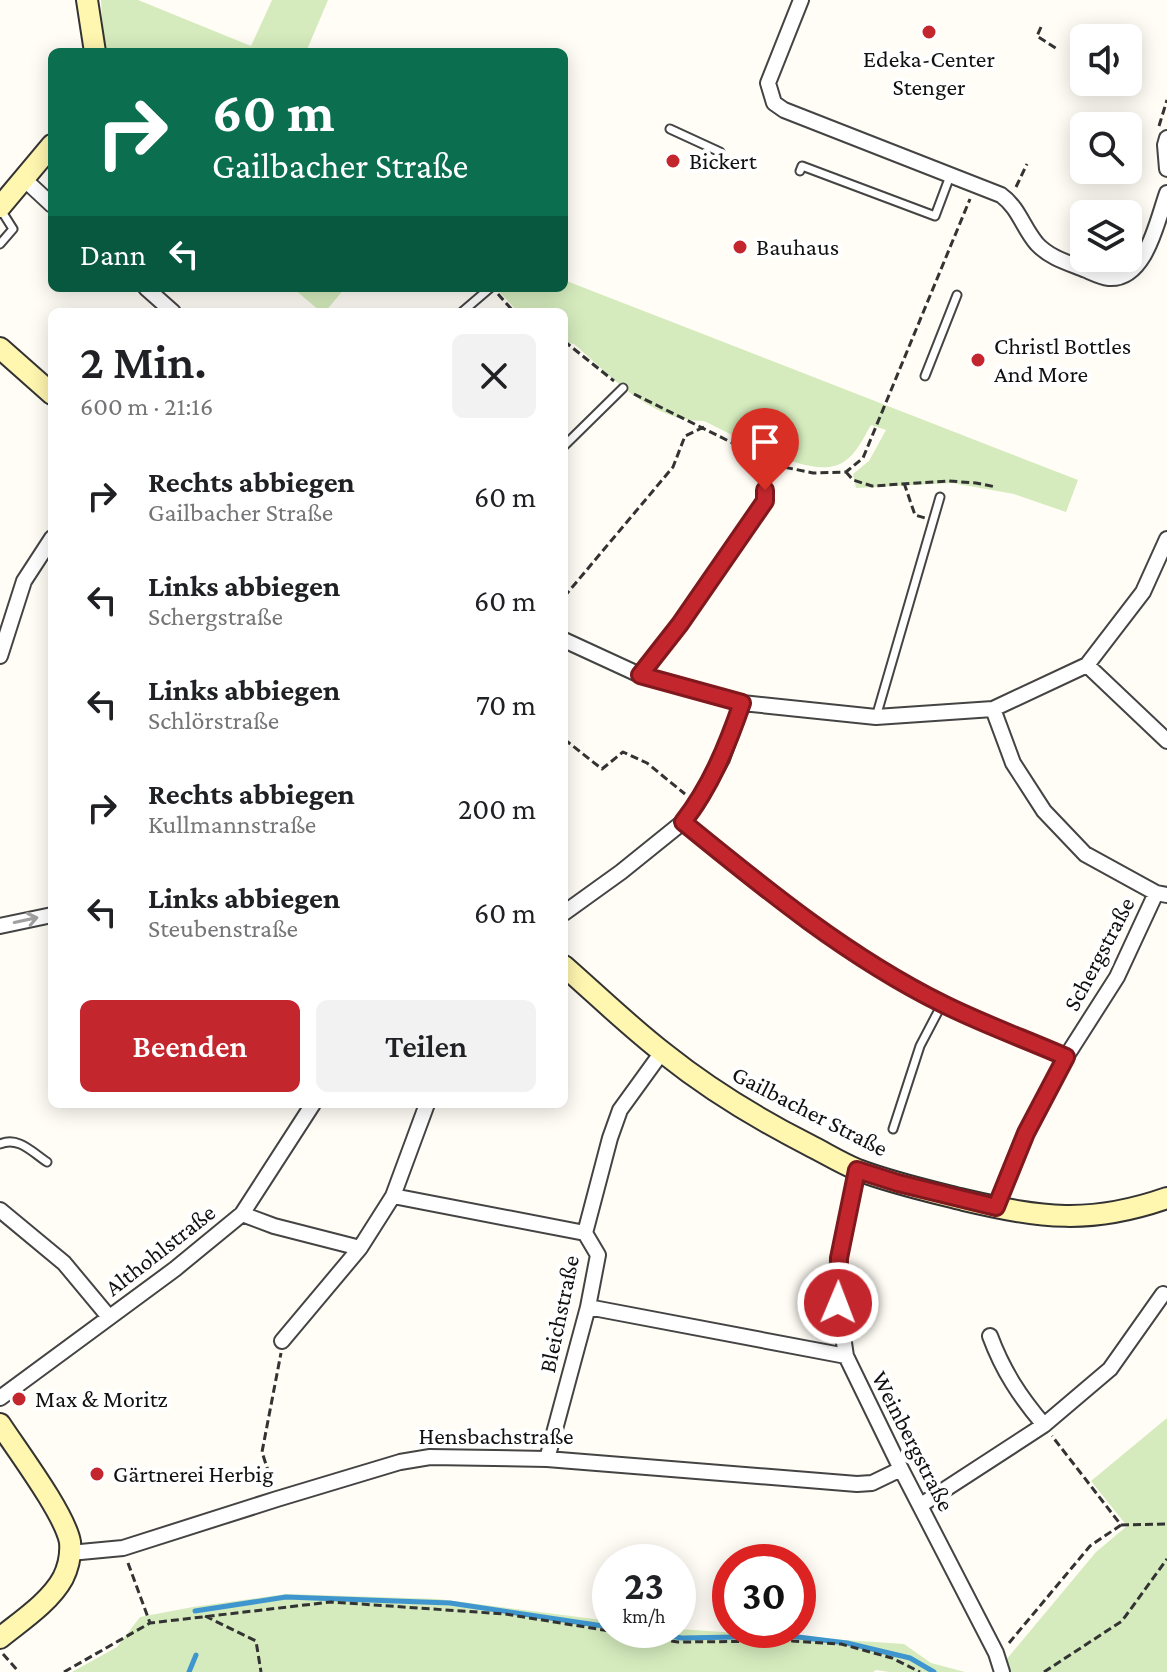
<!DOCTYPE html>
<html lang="de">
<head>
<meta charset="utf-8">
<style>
	body { margin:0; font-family:"Crimson Pro",serif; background:#f2f2f2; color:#202124; height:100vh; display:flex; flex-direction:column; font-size:30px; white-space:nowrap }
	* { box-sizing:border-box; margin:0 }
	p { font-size:26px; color:#757577 }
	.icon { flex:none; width:44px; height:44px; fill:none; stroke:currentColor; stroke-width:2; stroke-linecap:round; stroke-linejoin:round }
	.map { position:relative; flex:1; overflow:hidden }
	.details { position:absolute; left:48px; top:308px; width:520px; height:800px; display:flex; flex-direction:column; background:#fff; border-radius:12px; box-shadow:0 4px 20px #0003 }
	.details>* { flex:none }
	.guide { position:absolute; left:48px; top:48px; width:520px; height:244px; border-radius:12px; box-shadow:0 4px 20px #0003; background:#0b6e4f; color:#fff; overflow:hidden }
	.buttons { position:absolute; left:1070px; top:24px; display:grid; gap:16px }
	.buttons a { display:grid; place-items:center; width:72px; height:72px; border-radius:12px; background:#fff; box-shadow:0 4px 20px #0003; font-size:40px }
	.speed { position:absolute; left:592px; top:1544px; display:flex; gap:16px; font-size:40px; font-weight:700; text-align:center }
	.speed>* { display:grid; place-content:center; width:104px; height:104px; border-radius:50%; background:#fff; box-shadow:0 4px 20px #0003; line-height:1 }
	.speed small { font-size:20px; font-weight:400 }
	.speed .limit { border:12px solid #d22; background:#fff; color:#111 }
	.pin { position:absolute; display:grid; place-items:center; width:68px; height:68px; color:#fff; margin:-82px -34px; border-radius:50% 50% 50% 0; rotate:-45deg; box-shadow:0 0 8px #0007 }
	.pin .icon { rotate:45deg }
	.me { position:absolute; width:88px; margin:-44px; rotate:1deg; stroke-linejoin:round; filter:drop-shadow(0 0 6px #0008) }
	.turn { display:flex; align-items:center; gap:28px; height:168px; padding:0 32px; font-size:36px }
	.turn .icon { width:104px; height:104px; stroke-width:2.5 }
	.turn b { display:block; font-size:56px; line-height:68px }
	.then { display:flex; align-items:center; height:76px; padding:0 32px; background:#0003; gap:16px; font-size:30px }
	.round { display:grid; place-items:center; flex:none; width:84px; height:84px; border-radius:12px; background:#f2f2f2 }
	.summary { display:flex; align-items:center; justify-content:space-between; height:136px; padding:0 32px }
	h1 { font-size:48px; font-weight:600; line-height:60px }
	.button { display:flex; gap:16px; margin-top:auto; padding:16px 32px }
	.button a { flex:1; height:92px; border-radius:12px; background:#c4262e; color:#fff; font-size:32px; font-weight:600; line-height:92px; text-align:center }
	.button a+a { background:#f2f2f2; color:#202124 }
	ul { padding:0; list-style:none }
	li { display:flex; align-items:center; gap:24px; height:104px; padding:0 32px }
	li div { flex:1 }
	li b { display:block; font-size:30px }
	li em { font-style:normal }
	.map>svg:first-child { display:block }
	.green { fill:#d5ebbd }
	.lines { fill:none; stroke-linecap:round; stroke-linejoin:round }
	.stream { stroke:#3f96cf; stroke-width:5 }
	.lane-casing { stroke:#444; stroke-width:11 }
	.street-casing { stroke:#444; stroke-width:18 }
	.secondary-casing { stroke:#333; stroke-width:24 }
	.path { stroke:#333; stroke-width:3; stroke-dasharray:8 4; stroke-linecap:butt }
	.lane { stroke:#fff; stroke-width:7 }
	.street { stroke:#fff; stroke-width:14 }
	.secondary { stroke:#fff6b0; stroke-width:20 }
	.oneway { stroke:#a0a0a0 }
	.route-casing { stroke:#7f191e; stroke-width:20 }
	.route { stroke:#c4262e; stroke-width:14 }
	.poi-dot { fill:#c4262e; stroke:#fff; stroke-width:3 }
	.labels { text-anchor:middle; stroke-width:8; stroke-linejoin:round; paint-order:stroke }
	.poi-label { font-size:24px; fill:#111; stroke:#fff; text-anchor:start }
	.street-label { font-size:24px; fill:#111; stroke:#fff }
</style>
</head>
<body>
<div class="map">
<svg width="1167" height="1672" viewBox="0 0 1167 1672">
	<rect width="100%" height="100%" fill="#fffdf5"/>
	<path class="green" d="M101 0H138L251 46 272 0H328L306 52H104Z
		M564 280 1078 480 1066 512 1014 494 952 483 856 488 853 474 869 461 886 430 871 425C862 440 854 461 834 466 801 475 734 435 704 421 650 421 612 377 574 344L564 342V312H518L496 288H564Z
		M293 288H345L325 312H321Z
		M1167 1418V1672H996L1096 1552 1127 1526 1091 1481Z
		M286 1594 438 1599 610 1621V1630L678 1629 904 1644 931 1663 965 1672H889L876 1670 873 1672H72L117 1647 140 1617 193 1607Z"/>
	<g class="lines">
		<path class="stream" d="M195 1611 286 1597 450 1603 610 1627
			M630 1630 682 1638 790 1636 847 1643 910 1658 934 1672
			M189 1672 196 1655"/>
		<defs>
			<path id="lane" d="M670 129 720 152
				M800 171 802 166 935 216 950 176
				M0 244 13 229 1 210
				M462 312 490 288
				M925 376 957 295
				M564 446 623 388
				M640 675 680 624 765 501V490
				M876 717 940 497
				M893 1129 920 1046 942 1004
				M0 1144C18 1136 32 1152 47 1162"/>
			<path id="street" d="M801 0 768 83 774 103 784 110 1001 195C1019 208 1023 228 1037 244 1050 258 1069 263 1086 270 1093 273 1101 277 1109 278 1146 280 1157 221 1167 193
				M1167 138 1165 145 1167 169
				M24 179 52 205
				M146 288 173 312
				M564 640 640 675 742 703 876 717 993 709 1087 665 1143 592 1167 539
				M0 656 24 581 52 538
				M1087 665 1167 741
				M993 709 1013 763 1044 811 1085 854 1156 893 1167 895
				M683 822C765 889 848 957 943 1004 983 1024 1025 1040 1066 1057
				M564 913 621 872 683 822 697 804 722 759 742 703
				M0 926 52 915
				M857 1170 839 1258 838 1303 846 1356 901 1469 996 1653 1002 1672
				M393 1196 427 1104
				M996 1207 1026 1133 1066 1057 1117 977 1156 893
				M0 1210 64 1263 109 1317
				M242 1214 274 1226 360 1248 393 1196 585 1233
				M588 1307 846 1356
				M990 1336C1003 1371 1020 1397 1044 1425
				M282 1341 360 1248
				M0 1398 175 1269 242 1214 313 1104
				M547 1459 588 1307 598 1255 585 1233 610 1138 620 1110 662 1052
				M921 1505 1044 1425 1110 1369 1163 1294
				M70 1553 123 1548 277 1499 400 1462 430 1457 547 1459 857 1484 872 1483 901 1469"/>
			<path id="secondary" d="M87 0 95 52
				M0 207 52 145
				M0 348 52 394
				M564 966C597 995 630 1027 665 1054 710 1090 758 1119 809 1145 825 1153 841 1163 858 1170 892 1183 928 1191 964 1200 1041 1218 1090 1225 1167 1198
				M0 1424C17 1450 65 1514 70 1542 71 1554 68 1568 63 1578 50 1602 21 1621 0 1638"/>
		</defs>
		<use href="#lane" class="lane-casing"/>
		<use href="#street" class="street-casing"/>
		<use href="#secondary" class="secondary-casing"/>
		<path class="path" d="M1041 27 1037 36 1057 49
			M1159 126 1167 100
			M1016 187 1027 164
			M498 294 514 312
			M564 341 614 381
			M634 394 779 466 813 473 846 472 863 458 970 199
			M846 472 853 480 872 486 949 481 976 483 996 487
			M771 480 779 466
			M904 483 915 515 925 518
			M564 597 673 467 685 436 704 427
			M564 739 602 769 623 752 647 763 685 794
			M273 1486 262 1452 281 1353
			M1121 1525 1167 1524
			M128 1563 150 1623
			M205 1616 256 1641 261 1672
			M1009 1643 1090 1546 1121 1525 1052 1436
			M3 1654 19 1672
			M64 1672 150 1623 331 1602 505 1614 678 1642 792 1641 841 1644 892 1658 920 1672
			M1044 1672 1122 1621 1167 1559"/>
		<use href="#lane" class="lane"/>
		<use href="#street" class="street"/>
		<use href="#secondary" class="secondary"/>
	</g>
	<defs><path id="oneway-shaft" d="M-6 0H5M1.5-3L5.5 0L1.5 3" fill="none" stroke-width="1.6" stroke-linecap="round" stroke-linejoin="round" transform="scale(2)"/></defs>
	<use class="oneway" href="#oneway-shaft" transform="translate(26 920) rotate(-12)"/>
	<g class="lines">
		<defs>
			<path id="route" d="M765 490V501L680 624 640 675 742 703C727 746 711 786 683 822 765 889 848 957 943 1004 983 1024 1025 1039 1066 1057L1026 1133 996 1207 898 1183 857 1170 839 1258 838 1303"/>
		</defs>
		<use href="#route" class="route-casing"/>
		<use href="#route" class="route"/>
	</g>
	<g class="poi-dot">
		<circle cx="929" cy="32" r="8"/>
		<circle cx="673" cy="161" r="8"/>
		<circle cx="740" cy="247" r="8"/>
		<circle cx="978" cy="360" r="8"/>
		<circle cx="19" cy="1399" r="8"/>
		<circle cx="97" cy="1474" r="8"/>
	</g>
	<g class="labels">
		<g class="poi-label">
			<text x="929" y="67" text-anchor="middle">Edeka-Center<tspan x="929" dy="28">Stenger</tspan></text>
			<text x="689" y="169">Bickert</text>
			<text x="756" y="255">Bauhaus</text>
			<text x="994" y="354">Christl Bottles<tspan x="994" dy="28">And More</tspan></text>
			<text x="35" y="1407">Max &amp; Moritz</text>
			<text x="113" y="1482">Gärtnerei Herbig</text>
		</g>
		<g class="street-label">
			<text transform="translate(1099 954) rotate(-62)" y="8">Schergstraße</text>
			<text transform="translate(810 1111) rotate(27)" y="8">Gailbacher Straße</text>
			<text transform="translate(160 1250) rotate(-38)" y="8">Althohlstraße</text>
			<text transform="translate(559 1314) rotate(-78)" y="8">Bleichstraße</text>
			<text x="496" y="1444">Hensbachstraße</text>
			<text transform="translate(913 1441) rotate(63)" y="8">Weinbergstraße</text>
		</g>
	</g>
</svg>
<div class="buttons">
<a><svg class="icon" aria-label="sound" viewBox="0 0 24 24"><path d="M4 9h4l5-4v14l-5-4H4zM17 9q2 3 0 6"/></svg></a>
<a><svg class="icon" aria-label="search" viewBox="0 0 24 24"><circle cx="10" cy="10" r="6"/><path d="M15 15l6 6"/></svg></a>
<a><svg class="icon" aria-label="layers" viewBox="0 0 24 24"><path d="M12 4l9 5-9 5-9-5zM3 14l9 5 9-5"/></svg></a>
</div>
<div class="speed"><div>23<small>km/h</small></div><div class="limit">30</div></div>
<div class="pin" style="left:765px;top:490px;background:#d93025"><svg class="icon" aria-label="arrive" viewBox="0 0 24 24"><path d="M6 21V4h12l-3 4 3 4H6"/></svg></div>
<svg class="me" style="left:838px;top:1303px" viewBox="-20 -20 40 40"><circle r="17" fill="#c4262e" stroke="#fff" stroke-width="3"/><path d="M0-11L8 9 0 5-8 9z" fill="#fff"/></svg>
<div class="guide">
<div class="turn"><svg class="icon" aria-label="right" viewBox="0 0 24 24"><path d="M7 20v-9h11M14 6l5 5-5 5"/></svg><div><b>60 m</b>Gailbacher Straße</div></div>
<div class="then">Dann<svg class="icon" aria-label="left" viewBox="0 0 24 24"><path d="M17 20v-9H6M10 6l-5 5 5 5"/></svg></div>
</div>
<section class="details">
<div class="summary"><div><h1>2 Min.</h1><p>600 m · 21:16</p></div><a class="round"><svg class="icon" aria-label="close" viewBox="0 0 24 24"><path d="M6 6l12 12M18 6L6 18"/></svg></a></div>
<ul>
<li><svg class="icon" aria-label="right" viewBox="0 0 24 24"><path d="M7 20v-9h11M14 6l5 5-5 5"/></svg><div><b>Rechts abbiegen</b><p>Gailbacher Straße</p></div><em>60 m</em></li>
<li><svg class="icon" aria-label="left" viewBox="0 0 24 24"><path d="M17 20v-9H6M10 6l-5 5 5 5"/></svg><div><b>Links abbiegen</b><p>Schergstraße</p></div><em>60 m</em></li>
<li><svg class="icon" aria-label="left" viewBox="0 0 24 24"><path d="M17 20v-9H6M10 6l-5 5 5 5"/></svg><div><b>Links abbiegen</b><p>Schlörstraße</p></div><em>70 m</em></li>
<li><svg class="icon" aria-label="right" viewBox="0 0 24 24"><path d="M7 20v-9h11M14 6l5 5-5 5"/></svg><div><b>Rechts abbiegen</b><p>Kullmannstraße</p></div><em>200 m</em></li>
<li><svg class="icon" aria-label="left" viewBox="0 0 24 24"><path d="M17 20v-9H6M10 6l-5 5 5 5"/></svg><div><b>Links abbiegen</b><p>Steubenstraße</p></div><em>60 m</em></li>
</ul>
<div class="button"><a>Beenden</a><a>Teilen</a></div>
</section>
</div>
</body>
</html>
